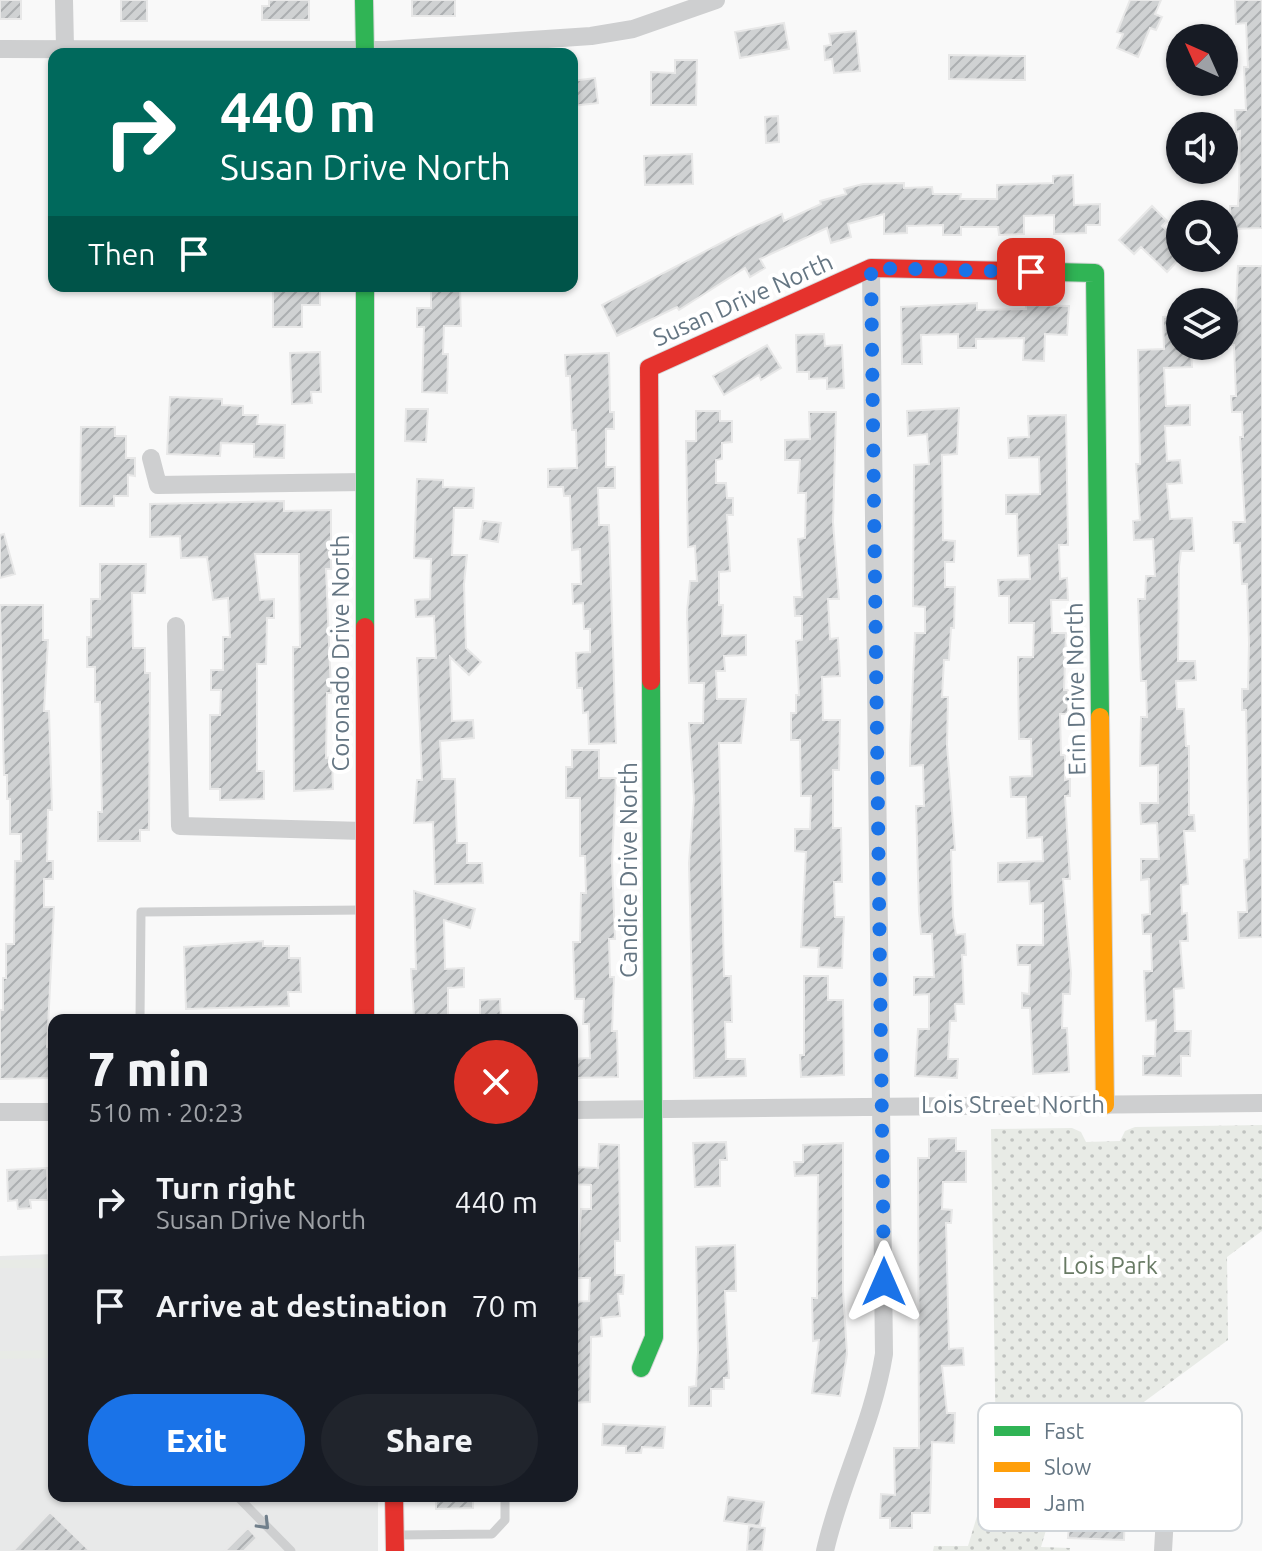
<!DOCTYPE html>
<html lang="en">
<head>
<meta charset="utf-8">
<style>
	body { margin:0; font-family:Ubuntu,sans-serif; background:#20242c; color:#f1f3f6; height:100vh; display:flex; flex-direction:column; font-size:30px; white-space:nowrap }
	* { box-sizing:border-box; margin:0 }
	p { font-size:26px; color:#9ea1a6 }
	.icon { flex:none; width:44px; height:44px; fill:none; stroke:currentColor; stroke-width:2; stroke-linecap:round; stroke-linejoin:round }
	.map { position:relative; flex:1; overflow:hidden }
	.sheet { position:absolute; left:48px; top:1014px; width:530px; height:488px; display:flex; flex-direction:column; background:#171b24; border-radius:16px; box-shadow:0 2px 6px #0004 }
	.sheet>* { flex:none }
	.banner { position:absolute; left:48px; top:48px; width:530px; height:244px; border-radius:16px; box-shadow:0 2px 6px #0004; background:#00695c; color:#fff; overflow:hidden }
	.needle { width:52px; rotate:315deg }
	.tools { position:absolute; left:1166px; top:24px; display:grid; gap:16px }
	.tools a { display:grid; place-items:center; width:72px; height:72px; border-radius:50%; background:#171b24; box-shadow:0 2px 6px #0004; font-size:40px }
	.pin { position:absolute; display:grid; place-items:center; width:68px; height:68px; color:#fff; margin:-34px; border-radius:16px; box-shadow:0 4px 12px #0006 }
	.me { position:absolute; width:88px; margin:-44px; rotate:0deg; stroke-linejoin:round; filter:drop-shadow(0 0 6px #0008) }
	.turn { display:flex; align-items:center; gap:28px; height:168px; padding:0 40px; font-size:36px }
	.turn .icon { width:104px; height:104px; stroke-width:2.5 }
	.turn b { display:block; font-size:56px; line-height:68px }
	.then { display:flex; align-items:center; height:76px; padding:0 40px; background:#0003; gap:16px; font-size:30px }
	.round { display:grid; place-items:center; flex:none; width:84px; height:84px; border-radius:42px; background:#20242c }
	.headline { display:flex; align-items:center; justify-content:space-between; height:136px; padding:0 40px }
	h1 { font-size:48px; font-weight:800; line-height:60px }
	.primary-button { display:flex; gap:16px; margin-top:auto; padding:16px 40px }
	.primary-button a { flex:1; height:92px; border-radius:48px; background:#1a73e8; color:#fff; font-size:32px; font-weight:800; line-height:92px; text-align:center }
	.primary-button a+a { background:#20242c; color:#f1f3f6 }
	ul { padding:0; list-style:none }
	li { display:flex; align-items:center; gap:24px; height:104px; padding:0 40px }
	li div { flex:1 }
	li b { display:block; font-size:30px }
	li em { font-style:normal }
	.map>svg:first-child { display:block }
	.built { fill:#e8e9e9 }
	.park { fill:url(#park-dots) }
	.pitch { fill:#e8ebe6 }
	.building { fill:url(#building-hatch); stroke:#e8e8e8; stroke-width:2 }
	.lines { fill:none; stroke-linecap:round; stroke-linejoin:round }
	.fast-casing { stroke:#d5d6d7; stroke-width:20 }
	.slow-casing { stroke:#d5d6d7; stroke-width:20 }
	.jam-casing { stroke:#d5d6d7; stroke-width:20 }
	.lane { stroke:#cecfd0; stroke-width:9 }
	.street { stroke:#cecfd0; stroke-width:18 }
	.fast { stroke:#30b455; stroke-width:18 }
	.slow { stroke:#ff9f0a; stroke-width:18 }
	.jam { stroke:#e5322d; stroke-width:18 }
	.oneway { stroke:#707f8b }
	.route { stroke:#1a73e8; stroke-width:14; stroke-dasharray:0 25.2 }
	.labels { text-anchor:middle; stroke-width:8; stroke-linejoin:round; paint-order:stroke }
	.street-label { font-size:24px; fill:#657683; stroke:#fff }
	.park-label { font-size:24px; fill:#687a64; stroke:#fff }
	.key { fill:#fff; stroke:#d1d6da; stroke-width:2 }
	.key-label { font-size:22px; fill:#657683 }
</style>
</head>
<body>
<div class="map">
<svg width="1262" height="1551" viewBox="0 0 1262 1551">
	<defs>
		<pattern id="park-dots" width="8" height="8" patternUnits="userSpaceOnUse" patternTransform="scale(2)"><rect width="8" height="8" fill="#e8ebe6"/><path d="M2 2h.1M6 6h.1" fill="none" stroke="#c0c3c0" stroke-width="1.8" stroke-linecap="round"/></pattern>
		<pattern id="building-hatch" width="6" height="6" patternUnits="userSpaceOnUse" patternTransform="scale(2)"><rect width="6" height="6" fill="#d0d2d3"/><path d="M-1 1l2-2M0 6l6-6M5 7l2-2" fill="none" stroke="#acafb1"/></pattern>
	</defs>
	<rect width="100%" height="100%" fill="#f9f9f9"/>
	<path class="built" d="M54 1254V1496H378V1551H0V1256Z"/>
	<path class="park" d="M1262 1125V1231L1227 1257 1228 1340 1114 1424 1057 1493 1041 1547 1070 1548V1551H933L934 1546H968L996 1453 991 1129 1072 1128 1081 1132 1086 1142 1120 1141 1125 1131 1135 1127Z"/>
	<path class="pitch" d="M54 1259V1268H0V1260Z
		M54 1350V1358L0 1359V1351Z"/>
	<path class="building" d="M0 0H21V19H0Z
		M121 0H147V21H121Z
		M269 0H309V20H262V6H269Z
		M412 0H455V16H412Z
		M1130 0H1161L1155 14 1162 17 1156 30 1150 28 1138 57 1117 48 1123 34 1117 32Z
		M1235 0H1262V228L1231 229 1230 206H1238L1239 189 1240 131 1236 132 1235 110H1246L1244 67H1248L1246 23 1236 24Z
		M784 23 789 49 740 58 735 32Z
		M856 31 860 71 834 73 832 59 825 60 824 46 831 45 829 34Z
		M949 55 1025 56V80L949 79Z
		M675 60H697L696 105H651V72L675 73Z
		M595 78 598 103 572 106V81Z
		M778 116 779 142 766 143 765 117Z
		M692 154 693 184 645 185 644 156Z
		M1073 175 1074 205 1100 204V225H1086V233L1054 234V215L1024 216V234L999 235 998 227H961V235H943V225L907 226V233L884 234V214L848 224 851 237 831 243 827 228 760 259 765 268 750 277 745 268 679 310 677 307 617 336 602 305 746 230 782 214 784 221 821 204 820 201 846 194 844 189 863 184 904 183V188L932 187 933 194H961L960 199H997V185L1053 183V176Z
		M1152 206 1167 221 1162 226 1180 243V258L1167 272 1141 247 1134 254 1119 240Z
		M1238 266H1262V937L1239 938 1238 912H1247L1244 860 1249 859 1246 710H1242V689H1248L1249 643 1247 584H1242L1240 543H1234L1233 522H1245L1240 437H1243L1242 412H1232L1231 396H1236L1234 345H1228V328L1235 327Z
		M273 286H320V305H302V327H273Z
		M431 286H460L461 326H444L443 354H448L447 393 422 392 424 327H417V308H431Z
		M977 303V310L1026 309V305L1069 306 1067 335 1045 334 1044 361 1023 360 1024 338 976 339V348H958V334L921 335 922 364H902L901 307Z
		M1180 316V349L1191 348 1192 367 1164 368 1166 406 1190 405V425L1165 426 1167 461 1180 460 1182 483 1167 484 1170 519 1192 518 1194 551H1181L1179 566 1178 661H1195L1196 680 1176 681 1177 709H1184L1186 746H1189V815H1194L1195 831H1184L1188 884 1181 885 1182 914 1187 913 1188 941H1180L1184 988 1174 989 1175 1031H1191L1190 1056H1181V1076L1143 1075V1056H1155L1156 1020 1146 1021 1144 971H1152L1151 934H1143L1142 915 1150 914 1149 879 1141 880V859H1159L1157 823 1141 824 1140 803H1158V765L1140 766 1141 717H1147L1146 681H1141L1138 599H1145L1146 576H1155L1153 539 1134 540 1133 521 1140 520 1136 464H1140L1138 350 1164 349 1163 317Z
		M824 334 825 346 842 345 844 388 827 389V378L809 379V372H797L796 335Z
		M767 345 781 368 761 380 759 375 724 395 713 376Z
		M320 352 321 392H311L312 403 292 404 290 353Z
		M609 353 610 412H614V429H606V467H615V488H598L599 525H609L616 743 589 744 588 712 583 713 582 688H577L576 653 590 652V629H584L583 603 573 604 572 584H581L580 549 572 550 570 496H564L563 487H548V469L577 468 576 430H572L570 376H566L565 355Z
		M170 397 222 399V405L243 406V415H258L257 424 285 425 284 458 254 457V444L221 443 220 456 167 454Z
		M959 408 957 454 942 455 943 540 955 541 954 562H945V587H955L954 628H951L949 660H944L942 697H948L947 745 955 850H951L953 916 956 935 965 934 966 955H962L964 1004H955L956 1021H950L948 1059H958L957 1078 915 1076 918 1029H929V994L914 995V977H934L932 934H921L919 911 916 806H924L923 765 910 766V746L915 633H925V607L913 606 914 465 929 464 927 434 908 436 907 411Z
		M406 409H428L426 442 405 441Z
		M696 411H720V421H732V442L722 443V459L716 460V483H726L727 498H733V515H727L730 571 719 572V605H723L722 636 746 635V655L724 656 725 671H716L717 699H746L741 743H719L724 976H731L732 1022H725L726 1059H745L746 1076 694 1078 689 863 694 799 689 723H703L704 683H689L687 612 690 581H697L695 546 688 547 686 441H696Z
		M809 412H836L833 522 839 599H828L830 639 838 638 840 676 822 677 823 720H840L839 770H833V828H841L842 882H834L835 917H844L842 968 818 967 819 948 801 947 806 852 795 851V829H810L811 796H801L800 740H791V713H796V695H799L796 641 802 640V616H795L794 597H802L798 539 805 538 806 493H798L800 460H785V440L810 439Z
		M1066 415 1068 545H1059L1060 579 1067 578 1068 600H1051L1052 633H1066L1064 690H1068V714H1060L1061 755H1065V780L1070 779V796H1065L1070 879H1063L1071 973 1070 994H1063L1062 1028H1067L1069 1072 1033 1074 1030 1008H1022V993L1029 994 1030 965H1018L1017 945H1043V903L1030 904 1029 881 998 882V863L1043 861 1042 837 1027 838 1026 797H1011L1010 777 1032 776 1031 739H1019L1018 678V657H1033L1034 623H1009V596H999L998 580 1030 579 1029 555 1018 556 1017 514H1006V495L1040 494 1039 457 1009 458 1008 438 1029 437 1028 416Z
		M81 427H115V436H126V458H135V476L128 475V496H114V506H80Z
		M417 479 443 480V487L474 488 473 508H454L452 555H467L464 584 466 648 481 662 469 675 450 657 452 721 473 720 474 738 440 741 442 779H455L457 843H467V863H482L483 883 435 884 433 822 414 823 417 780H422L417 658H436L434 616 416 617 415 600 430 599 431 559 414 558Z
		M284 501V511L331 510V569H326L331 693H327L326 758 332 757 333 789 294 791 293 647H300L299 554H255L260 600 274 599V618H267L266 664H257V771H264V799L220 800V789H210V715H220L221 690H211V670H223V637H230L228 598 213 600 207 557 181 558 180 536 150 537V504Z
		M483 521 501 523 498 542 480 539Z
		M4 534 15 574 0 578V535Z
		M100 564H146L145 593H132L133 648H145V673H150L149 830H140V841H98V812H102L100 702H95V667H87V637H91V599H100Z
		M0 605H43V640H48L44 711H49L52 810H48L47 861H53V879H44V907H54L47 1047H51V1078L0 1079V1010H3V978H6V944H14L15 861H21V834H10V799H7V775H4Z
		M572 750H599V778H616L612 862 615 939H609L610 977H614L612 1031H617L618 1077 572 1078V1059L590 1058 589 1024H583L584 999H575L573 942H580L581 893H586L585 856H580V798H566V767H572Z
		M414 891 475 909 470 928 444 920 445 969 464 968V987L448 988V1017H414L411 969H416Z
		M263 941V946H289V958H300L301 992H288L289 1006 186 1009 184 947Z
		M804 976H828V1000H843L844 1075 801 1077 800 1055H804Z
		M500 999 501 1020H480V1000Z
		M956 1138V1151H966V1182H943L942 1209 952 1210 951 1223H946L949 1349 963 1348 964 1365 942 1366 947 1413H955L954 1443 932 1442 930 1513H912V1528H890V1518H880L881 1494 895 1495 894 1448H919L918 1158H929V1139Z
		M726 1142 727 1160H720V1186L695 1187 693 1143Z
		M843 1143V1290L847 1354 840 1396 812 1393 819 1340 813 1341 812 1298H817L818 1175 795 1176 794 1162H803V1145Z
		M599 1144 619 1145 620 1241H615V1275H624L623 1294H618L620 1316 601 1318 602 1336 591 1337 590 1402 572 1403V1302L589 1301 590 1278H577L581 1209H591V1185L572 1184V1167L598 1168Z
		M47 1168 48 1200H30L31 1208 18 1209 17 1200 8 1201 7 1170Z
		M735 1245 736 1291H725L729 1378H724V1389H711V1406H689V1387L696 1386 698 1352 696 1247Z
		M603 1424 665 1427 663 1448 642 1447 641 1453H626V1446L602 1445Z
		M436 1496H473V1508L436 1509Z
		M728 1497 764 1502 760 1526 724 1521Z
		M1077 1508 1125 1510 1124 1540 1068 1538 1069 1524H1076Z
		M50 1512 90 1551H13Z
		M749 1526 765 1528 762 1551H747Z
		M248 1528 257 1538 244 1551H225Z"/>
	<g class="lines">
		<defs>
			<path id="fast" d="M364 0 365 54
				M1014 271 1095 273 1100 717
				M365 286V627
				M641 1368 654 1337 651 681"/>
			<path id="slow" d="M1100 717 1105 1105"/>
			<path id="jam" d="M365 627V1020
				M651 681 649 368 871 268 1014 271
				M394 1496 395 1551"/>
		</defs>
		<use href="#fast" class="fast-casing"/>
		<use href="#slow" class="slow-casing"/>
		<use href="#jam" class="jam-casing"/>
		<path class="lane" d="M140 1020 141 912 363 910
			M237 1496 291 1551
			M309 1496H312
			M399 1535 492 1534 505 1520V1496"/>
		<path class="street" d="M64 0 65 47
			M0 49 385 50 591 36 633 29 716 0
			M151 458 158 485 365 482
			M176 626 180 826 364 831
			M572 1110 1262 1103
			M0 1112H54
			M825 1551C840 1484 873 1423 884 1354L871 268
			M1163 1551 1165 1516"/>
		<use href="#fast" class="fast"/>
		<use href="#slow" class="slow"/>
		<use href="#jam" class="jam"/>
	</g>
	<defs><path id="oneway-chevron" d="M-2-3.5L2.5 0L-2 3.5" fill="none" stroke-width="1.6" stroke-linecap="round" stroke-linejoin="round" transform="scale(2)"/></defs>
	<use class="oneway" href="#oneway-chevron" transform="translate(264 1524) rotate(46)"/>
	<g class="lines">
		<path class="route" d="M884 1282 871 268 1031 272"/>
	</g>
	<g class="labels">
		<g class="street-label">
			<text transform="translate(743 300) rotate(-24)" y="8">Susan Drive North</text>
			<text transform="translate(341 653) rotate(-90)" y="8">Coronado Drive North</text>
			<text transform="translate(1076 689) rotate(-91)" y="8">Erin Drive North</text>
			<text transform="translate(629 870) rotate(-90)" y="8">Candice Drive North</text>
			<text x="1013" y="1113">Lois Street North</text>
		</g>
		<g class="park-label">
			<text x="1110" y="1274">Lois Park</text>
		</g>
	</g>
	<rect x="978" y="1403" width="264" height="128" rx="12" class="key"/>
	<rect x="994" y="1426" width="36" height="10" fill="#30b455"/>
	<rect x="994" y="1462" width="36" height="10" fill="#ff9f0a"/>
	<rect x="994" y="1498" width="36" height="10" fill="#e5322d"/>
	<g class="key-label">
		<text x="1044" y="1439">Fast</text>
		<text x="1044" y="1475">Slow</text>
		<text x="1044" y="1511">Jam</text>
	</g>
</svg>
<div class="tools">
<a><svg class="needle" viewBox="-14 -14 28 28"><path d="M0-13l5 13h-10z" fill="#e53935"/><path d="M0 13l5-13h-10z" fill="#9ea1a6"/></svg></a>
<a><svg class="icon" aria-label="sound" viewBox="0 0 24 24"><path d="M4 9h4l5-4v14l-5-4H4zM17 9q2 3 0 6"/></svg></a>
<a><svg class="icon" aria-label="search" viewBox="0 0 24 24"><circle cx="10" cy="10" r="6"/><path d="M15 15l6 6"/></svg></a>
<a><svg class="icon" aria-label="layers" viewBox="0 0 24 24"><path d="M12 4l9 5-9 5-9-5zM3 14l9 5 9-5"/></svg></a>
</div>
<div class="pin" style="left:1031px;top:272px;background:#d93025"><svg class="icon" aria-label="arrive" viewBox="0 0 24 24"><path d="M6 21V4h12l-3 4 3 4H6"/></svg></div>
<svg class="me" style="left:884px;top:1282px" viewBox="-20 -20 40 40"><path d="M0-17L14 15 0 8-14 15z" fill="#1a73e8" stroke="#fff" stroke-width="4"/></svg>
<div class="banner">
<div class="turn"><svg class="icon" aria-label="right" viewBox="0 0 24 24"><path d="M7 20v-9h11M14 6l5 5-5 5"/></svg><div><b>440 m</b>Susan Drive North</div></div>
<div class="then">Then<svg class="icon" aria-label="arrive" viewBox="0 0 24 24"><path d="M6 21V4h12l-3 4 3 4H6"/></svg></div>
</div>
<section class="sheet">
<div class="headline"><div><h1>7 min</h1><p>510 m · 20:23</p></div><a class="round" style="background:#d93025;color:#fff"><svg class="icon" aria-label="close" viewBox="0 0 24 24"><path d="M6 6l12 12M18 6L6 18"/></svg></a></div>
<ul>
<li><svg class="icon" aria-label="right" viewBox="0 0 24 24"><path d="M7 20v-9h11M14 6l5 5-5 5"/></svg><div><b>Turn right</b><p>Susan Drive North</p></div><em>440 m</em></li>
<li><svg class="icon" aria-label="arrive" viewBox="0 0 24 24"><path d="M6 21V4h12l-3 4 3 4H6"/></svg><div><b>Arrive at destination</b></div><em>70 m</em></li>
</ul>
<div class="primary-button"><a>Exit</a><a>Share</a></div>
</section>
</div>
</body>
</html>
